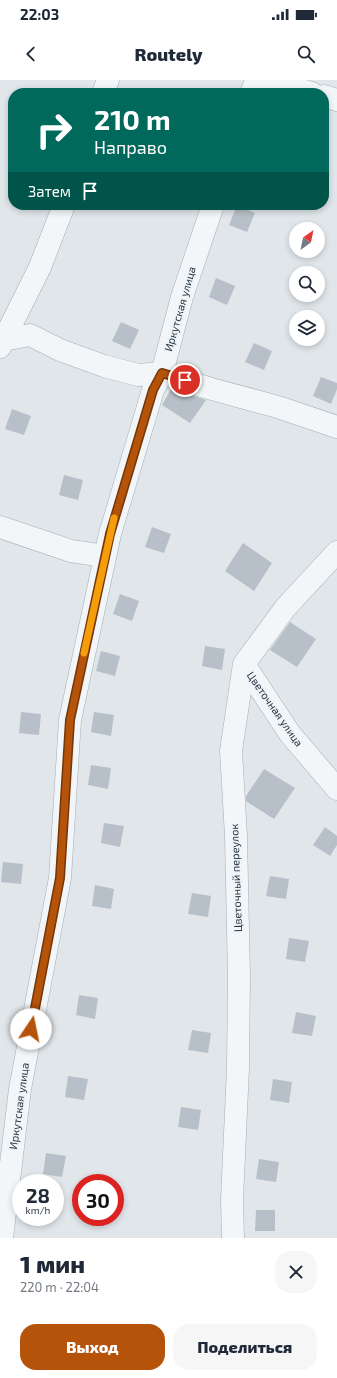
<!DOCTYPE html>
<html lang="ru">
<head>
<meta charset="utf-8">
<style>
	body { margin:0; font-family:"Exo 2",sans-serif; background:#f6f6f7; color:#1f2937; height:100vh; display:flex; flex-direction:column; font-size:15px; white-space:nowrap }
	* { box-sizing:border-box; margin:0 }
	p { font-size:13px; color:#747a83 }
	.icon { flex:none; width:22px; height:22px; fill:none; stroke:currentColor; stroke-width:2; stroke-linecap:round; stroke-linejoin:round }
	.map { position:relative; height:1158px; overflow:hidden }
	.panel { display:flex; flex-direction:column; background:#fff; flex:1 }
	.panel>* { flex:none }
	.top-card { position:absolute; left:8px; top:8px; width:321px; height:122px; border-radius:16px; box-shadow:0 2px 6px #0003; background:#00695c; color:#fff; overflow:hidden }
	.needle { width:26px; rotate:33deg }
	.buttons { position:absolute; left:289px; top:142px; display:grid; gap:8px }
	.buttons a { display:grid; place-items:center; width:36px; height:36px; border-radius:50%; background:#fff; box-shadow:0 2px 6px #0003; font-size:20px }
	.speed { position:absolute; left:12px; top:1094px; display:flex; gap:8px; font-size:20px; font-weight:700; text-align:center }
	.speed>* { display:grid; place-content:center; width:52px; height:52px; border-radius:50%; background:#fff; box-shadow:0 2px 6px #0003; line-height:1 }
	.speed small { font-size:10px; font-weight:400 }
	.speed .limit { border:6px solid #d22; background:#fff; color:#111 }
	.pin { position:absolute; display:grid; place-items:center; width:34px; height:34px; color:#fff; margin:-17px; border:2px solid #fff; border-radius:50%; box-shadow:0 1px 4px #0007 }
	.me { position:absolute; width:44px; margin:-22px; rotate:11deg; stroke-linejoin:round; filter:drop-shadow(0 0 3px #0008) }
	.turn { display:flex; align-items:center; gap:14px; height:84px; padding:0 20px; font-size:18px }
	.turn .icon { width:52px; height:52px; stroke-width:2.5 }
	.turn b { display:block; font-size:28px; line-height:34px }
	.then { display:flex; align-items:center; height:38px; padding:0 20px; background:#0003; gap:8px; font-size:15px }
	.round { display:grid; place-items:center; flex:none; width:42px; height:42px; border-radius:16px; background:#f6f6f7 }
	.head { display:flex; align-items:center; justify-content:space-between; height:68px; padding:0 20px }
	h1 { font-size:24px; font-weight:800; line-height:30px }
	.action { display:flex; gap:8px; margin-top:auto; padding:8px 20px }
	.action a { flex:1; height:46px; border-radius:16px; background:#b45309; color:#fff; font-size:16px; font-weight:800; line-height:46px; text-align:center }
	.action a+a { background:#f6f6f7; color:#1f2937 }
	.status { display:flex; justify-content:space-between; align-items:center; height:28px; padding:0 20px; background:#fff; direction:ltr }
	.status svg { height:11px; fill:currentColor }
	header { display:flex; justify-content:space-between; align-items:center; height:52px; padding:0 20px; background:#fff; font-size:18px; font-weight:800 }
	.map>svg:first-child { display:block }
	.building { fill:#b7c0c8 }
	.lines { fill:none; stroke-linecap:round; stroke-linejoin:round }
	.minor-casing { stroke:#a5aeb5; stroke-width:23 }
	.minor { stroke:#f3f6f8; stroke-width:22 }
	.route-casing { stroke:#753606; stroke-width:10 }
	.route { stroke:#b45309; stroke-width:7 }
	.slow { stroke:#f59e0b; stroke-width:7 }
	.labels { text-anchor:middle; stroke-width:4; stroke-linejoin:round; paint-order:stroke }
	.street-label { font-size:11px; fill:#273643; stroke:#f0f4f7 }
</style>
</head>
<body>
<div class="status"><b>22:03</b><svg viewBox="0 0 49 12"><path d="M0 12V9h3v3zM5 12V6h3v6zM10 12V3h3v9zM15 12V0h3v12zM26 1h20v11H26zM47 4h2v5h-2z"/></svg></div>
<header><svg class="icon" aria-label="back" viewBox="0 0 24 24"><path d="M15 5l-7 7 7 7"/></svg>Routely<svg class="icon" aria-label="search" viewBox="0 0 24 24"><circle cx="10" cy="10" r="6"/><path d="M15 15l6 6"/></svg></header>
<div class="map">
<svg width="337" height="1158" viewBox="0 0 337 1158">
	<rect width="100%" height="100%" fill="#e0e6ea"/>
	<path class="building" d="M237 125 255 133 247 152 229 145Z
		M216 198 235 206 227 225 209 217Z
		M121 242 139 250 130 269 112 261Z
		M254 263 272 271 264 290 245 282Z
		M321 297 337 303V309L331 324 313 316Z
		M171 309 206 320 190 343 162 325Z
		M12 329 31 336 24 355 5 349Z
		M64 395 83 400 78 420 59 415Z
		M152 447 171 454 164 473 145 467Z
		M243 463 272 483 254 511 225 491Z
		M120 514 139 521 132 541 113 534Z
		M290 542 316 559 297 587 270 570Z
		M205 566 225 569 222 590 202 586Z
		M101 571 120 576 115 596 96 591Z
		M21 632 41 634 39 655 19 653Z
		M94 632 114 635 111 656 91 652Z
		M91 685 111 688 108 709 88 705Z
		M264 689 295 708 274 739 246 721V716Z
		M104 743 124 746 120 767 101 763Z
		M325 747 337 756V765L330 776 313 765Z
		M3 782 23 784 21 804 1 802Z
		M270 796 289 799 286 819 266 816Z
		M95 805 114 809 111 829 92 826Z
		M192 813 211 816 208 837 188 834Z
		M289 858 309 861 305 882 286 879Z
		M79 915 98 918 95 939 76 935Z
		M296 932 316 936 312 956 292 953Z
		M192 950 211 953 208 973 188 970Z
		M68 996 88 999 84 1020 65 1017Z
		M273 999 292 1002 289 1023 270 1020Z
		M181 1027 201 1030 198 1050 178 1047Z
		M46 1073 66 1076 62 1097 43 1094Z
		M259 1079 279 1082 276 1102 256 1099Z
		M256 1130H275V1151H255Z"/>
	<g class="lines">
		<defs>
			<path id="minor" d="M266 0 312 13
				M103 13 108 0
				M251 13 254 6
				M324 16 337 20
				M3 260 30 255 60 270 104 286 138 295 162 293 208 308 278 327 337 347
				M0 267 40 187 64 125
				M0 447 71 471 105 476
				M244 584 290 654 337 709
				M2 1158 20 1009 60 798 70 640 110 454 153 310 162 293 182 217 213 125
				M233 1158 232 1119 238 988 239 897 236 756 231 671 244 584 286 527 337 472"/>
		</defs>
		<use href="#minor" class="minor-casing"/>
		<use href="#minor" class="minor"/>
	</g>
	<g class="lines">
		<defs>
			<path id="route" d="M31 949 60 798 70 640 110 454 153 310 162 293 185 300"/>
		</defs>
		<use href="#route" class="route-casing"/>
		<use href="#route" class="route"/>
		<path class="slow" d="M84 573 114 438"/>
	</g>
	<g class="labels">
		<g class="street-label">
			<text transform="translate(180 229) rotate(-74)" y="4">Иркутская улица</text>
			<text transform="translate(275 629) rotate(55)" y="4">Цветочная улица</text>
			<text transform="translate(236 798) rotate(-92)" y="4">Цветочный переулок</text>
			<text transform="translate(19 1026) rotate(-82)" y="4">Иркутская улица</text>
		</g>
	</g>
</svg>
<div class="buttons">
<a><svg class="needle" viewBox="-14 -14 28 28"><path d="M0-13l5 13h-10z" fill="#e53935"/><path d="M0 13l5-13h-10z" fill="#747a83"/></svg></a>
<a><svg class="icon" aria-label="search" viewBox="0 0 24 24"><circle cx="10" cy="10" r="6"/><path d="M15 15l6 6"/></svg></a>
<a><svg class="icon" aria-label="layers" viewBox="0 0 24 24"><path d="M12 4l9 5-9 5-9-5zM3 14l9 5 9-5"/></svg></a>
</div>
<div class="speed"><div>28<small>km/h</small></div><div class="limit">30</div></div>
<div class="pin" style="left:185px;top:300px;background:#d93025"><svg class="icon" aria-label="arrive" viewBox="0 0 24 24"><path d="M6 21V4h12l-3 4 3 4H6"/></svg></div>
<svg class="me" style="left:31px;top:949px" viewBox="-20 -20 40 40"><circle r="19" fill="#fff"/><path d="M0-13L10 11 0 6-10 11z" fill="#b45309"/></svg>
<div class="top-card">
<div class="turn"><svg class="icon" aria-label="right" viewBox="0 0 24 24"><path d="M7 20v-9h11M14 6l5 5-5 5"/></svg><div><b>210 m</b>Направо</div></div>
<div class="then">Затем<svg class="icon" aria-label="arrive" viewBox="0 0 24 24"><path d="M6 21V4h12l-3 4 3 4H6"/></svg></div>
</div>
</div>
<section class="panel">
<div class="head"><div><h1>1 мин</h1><p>220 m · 22:04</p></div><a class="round"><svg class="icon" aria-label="close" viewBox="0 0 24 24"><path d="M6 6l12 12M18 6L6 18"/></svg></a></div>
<div class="action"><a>Выход</a><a>Поделиться</a></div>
</section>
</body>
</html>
